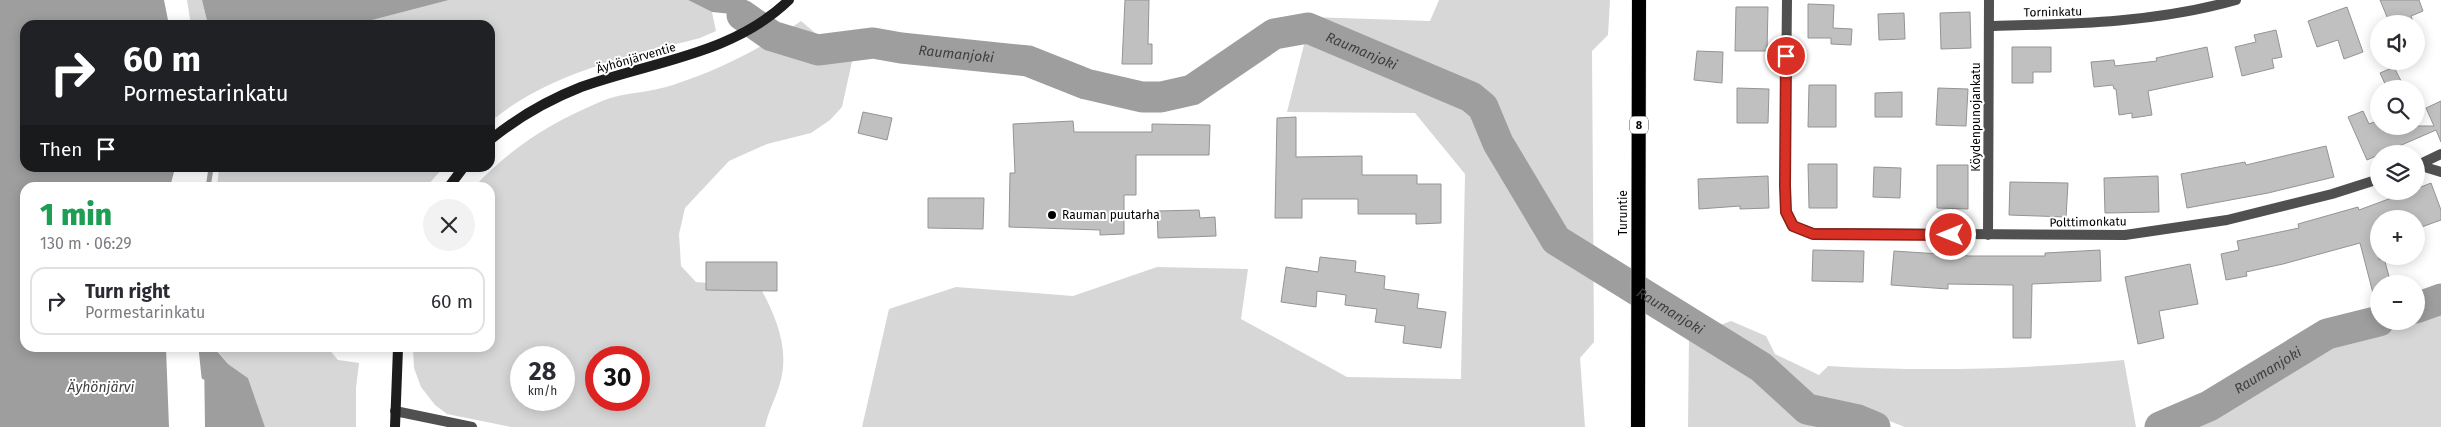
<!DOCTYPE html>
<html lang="en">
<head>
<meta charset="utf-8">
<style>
	body { margin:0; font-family:"Fira Sans",sans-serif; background:#f2f2f3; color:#2b2b33; height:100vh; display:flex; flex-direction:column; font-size:19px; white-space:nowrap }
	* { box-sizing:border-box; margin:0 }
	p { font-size:16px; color:#7c7c81 }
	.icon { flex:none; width:28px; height:28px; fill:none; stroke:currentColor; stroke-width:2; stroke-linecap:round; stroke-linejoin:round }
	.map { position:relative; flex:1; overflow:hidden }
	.side { position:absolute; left:20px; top:182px; width:475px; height:170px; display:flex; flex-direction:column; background:#fff; border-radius:15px; box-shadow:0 2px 12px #0003 }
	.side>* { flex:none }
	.hud { position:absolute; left:20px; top:20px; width:475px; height:152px; border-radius:15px; box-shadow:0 2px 12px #0003; background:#202124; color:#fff; overflow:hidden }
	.tools { position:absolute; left:2370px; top:15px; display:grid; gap:10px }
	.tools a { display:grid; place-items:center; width:55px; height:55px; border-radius:50%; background:#fff; box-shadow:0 2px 12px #0003; font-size:25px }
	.speed { position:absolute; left:510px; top:346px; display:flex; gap:10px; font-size:25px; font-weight:700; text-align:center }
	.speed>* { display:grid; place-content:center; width:65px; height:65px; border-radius:50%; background:#fff; box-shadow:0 2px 12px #0003; line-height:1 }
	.speed small { font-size:12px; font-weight:400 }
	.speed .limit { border:8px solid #d22; background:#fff; color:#111 }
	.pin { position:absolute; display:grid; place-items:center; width:42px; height:42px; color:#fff; margin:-21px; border:2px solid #fff; border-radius:50%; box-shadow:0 1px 5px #0007 }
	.me { position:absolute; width:55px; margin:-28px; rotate:270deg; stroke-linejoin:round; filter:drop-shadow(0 0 4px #0008) }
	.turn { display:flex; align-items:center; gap:18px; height:105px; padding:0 20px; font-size:22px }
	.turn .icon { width:65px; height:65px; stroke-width:2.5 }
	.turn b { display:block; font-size:35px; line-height:42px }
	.then { display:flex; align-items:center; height:48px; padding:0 20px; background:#0003; gap:10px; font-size:19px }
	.round { display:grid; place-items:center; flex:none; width:52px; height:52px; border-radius:26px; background:#f2f2f3 }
	.overview { display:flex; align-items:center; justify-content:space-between; height:85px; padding:0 20px }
	h1 { font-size:30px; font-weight:800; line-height:38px; color:#1e9e55 }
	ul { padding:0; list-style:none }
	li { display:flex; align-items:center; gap:15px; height:68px; margin:0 10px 8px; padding:0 10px; border:2px solid #e1e1e2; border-radius:15px }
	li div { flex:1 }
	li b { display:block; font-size:19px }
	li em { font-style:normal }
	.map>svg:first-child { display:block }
	.green { fill:#d7d7d7; fill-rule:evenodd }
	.water { fill:#9e9e9e }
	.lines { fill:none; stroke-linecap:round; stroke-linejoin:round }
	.stream { stroke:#9e9e9e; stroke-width:5 }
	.river { stroke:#9e9e9e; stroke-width:31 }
	.building { fill:#c0c0c0; stroke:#949494 }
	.trunk-casing { stroke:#dbdbdb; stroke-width:15 }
	.minor { stroke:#505050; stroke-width:10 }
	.secondary { stroke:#1d1d1d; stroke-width:10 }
	.trunk { stroke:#000; stroke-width:14 }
	.route-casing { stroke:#8d1f18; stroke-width:12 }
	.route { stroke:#d93025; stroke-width:9 }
	.poi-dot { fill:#000; stroke:#fff; stroke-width:2 }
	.labels { text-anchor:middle; stroke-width:4; stroke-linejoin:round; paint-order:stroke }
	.shield { fill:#fff; stroke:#4c4c4c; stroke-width:1 }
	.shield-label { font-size:11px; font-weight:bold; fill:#000 }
	.street-label { font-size:12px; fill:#000; stroke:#fff }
	.poi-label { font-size:12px; fill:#000; stroke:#fff; text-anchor:start }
	.water-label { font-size:14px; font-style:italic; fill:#3f3f3f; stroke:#fff }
</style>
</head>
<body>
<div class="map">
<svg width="2441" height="427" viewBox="0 0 2441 427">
	<rect width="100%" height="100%" fill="#fff"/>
	<path class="green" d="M187 0H202L208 25H191Z
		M449 0H688L712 12 716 31 700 38C627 57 550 72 490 122V25H353Z
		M1439 0H1610L1608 35 1592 51 1594 342 1580 358 1585 427H862L889 309 956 287 1073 296 1157 267 1248 269 1241 319 1347 377 1461 379 1465 174 1415 113 1287 112 1311 17 1430 21Z
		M801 21 827 43 850 50 853 57 842 107 830 120 811 133 767 144 729 161 685 208 679 234 681 266 696 282 760 287C776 317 790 349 780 383 776 398 768 411 765 427H511L447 414 435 405 421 387 414 368 413 348H490V188L474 187C513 146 550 123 602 101 624 92 650 93 673 85 719 70 761 49 801 21ZM521 358H564V400H521ZM596 358H639V400H596Z
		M219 168H443L426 187H217Z
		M2441 305V427H2177L2321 344 2397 321H2416V314Z
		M1731 321 1766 336 1775 354 1819 375 1828 366C1927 372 2026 369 2124 360L2136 427H1905L1884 419 1809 398 1763 359 1715 327Z
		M1689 336 1776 386 1805 417 1861 427H1688Z
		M218 348H328L338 360 359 363 356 388V427H265L248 378 228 364 217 350Z"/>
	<path class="water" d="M0 0H164L169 25H25V168H175L170 187 25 188V348H166L169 427H0Z
		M202 0H449L353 25H208Z
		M688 0H738L742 15 712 12Z
		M201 348H218L217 351 228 364 248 378 265 427H205L204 357Z"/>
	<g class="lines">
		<path class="stream" d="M208 188 211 168
			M201 348 204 377"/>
		<g class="river">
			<path id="s1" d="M742 15 772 36 818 50 873 43 901 48 1028 61 1086 84 1142 97H1161L1192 90 1274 34 1308 28 1471 97 1483 107 1498 143 1556 240 1761 367 1807 409 1858 420 1875 427"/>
			<path d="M2416 308 2441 299"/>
			<path id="s2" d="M2160 427 2209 406 2327 334 2379 321"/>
		</g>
	</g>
	<path class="building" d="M1125 0H1149L1148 44H1152V64H1122Z
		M2380 0H2419L2423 11 2411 16 2414 24H2390Z
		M1808 4 1834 5 1833 28 1852 29 1851 45 1831 44V38H1808Z
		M1736 7H1768L1767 51H1735Z
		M2347 7 2363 52 2344 59 2338 40 2317 47 2308 21Z
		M1970 12 1971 48 1941 49 1940 13Z
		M1904 13 1905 39 1879 40 1878 14Z
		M2276 30 2282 57 2272 59 2274 68 2242 76 2235 47 2256 42 2254 35Z
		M2012 47H2051V72H2033V83H2012Z
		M2207 47 2213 77 2148 91 2152 115 2132 118V113L2119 115 2116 89H2114L2113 85 2094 87 2091 62 2114 60 2115 66 2157 61 2156 58Z
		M1697 51 1723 52 1722 83 1694 80Z
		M2394 67 2401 81 2387 88 2380 73Z
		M1809 85H1836V127H1808Z
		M1737 88 1769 89 1768 123H1737Z
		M1938 88 1968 89 1966 126 1936 125Z
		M1902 92V117H1875V93Z
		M2441 101V142L2436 130 2367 160 2348 117 2363 111 2369 124 2379 120V126H2434L2426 108Z
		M863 112 892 118 887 140 858 133Z
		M1296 117V157L1362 156V175H1417V184H1441V223L1416 224V214H1358V199H1302V218H1275L1277 118Z
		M1073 121 1074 132H1152V124L1210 125 1209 155H1136V195H1124V234L1100 235V230L1009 227 1010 173H1015L1013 124Z
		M2326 146 2334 177 2268 193 2187 208 2181 174 2245 162 2246 165Z
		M1808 164H1837V208H1809Z
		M1937 165H1968V209L1937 208Z
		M1874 167 1901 168 1900 198 1873 197Z
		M1768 176 1769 208 1740 209V206L1699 209 1698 179Z
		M2158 176 2159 212 2105 213 2104 178Z
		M2010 182 2068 183 2066 217 2009 215Z
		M2431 183 2441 210V220L2416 229V219H2379V260L2384 258 2391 284H2379V296L2374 297 2360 243 2283 264 2246 272 2247 276 2226 280 2221 254 2239 250 2237 241 2299 228 2298 224 2358 207 2359 210 2410 191H2416V189Z
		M928 198H984L983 229 928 228Z
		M1199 210 1200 218 1215 217 1216 236 1158 238 1157 211Z
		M1813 250 1864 251 1863 282 1812 281Z
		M2100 250 2101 281 2032 284 2031 338H2013V285L1948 284V289L1891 285 1894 251 1970 256H2045V253Z
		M1320 257 1356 261 1355 272 1385 276 1384 289 1419 294 1417 308 1446 312 1441 348 1403 343 1405 326 1375 322 1377 309 1345 305 1346 295 1317 291 1316 307 1281 302 1286 267 1318 272Z
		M706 262H777V291L706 290Z
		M2190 264 2198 304 2159 311 2164 338 2138 344 2125 277Z"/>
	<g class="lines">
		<defs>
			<path id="trunk" d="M1638 427 1639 0"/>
		</defs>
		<use href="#trunk" class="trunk-casing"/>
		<path class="minor" d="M1787 0 1785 185 1786 212 1793 226 1813 233 2125 235 2227 220 2332 194 2379 179
			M1989 26C2073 24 2155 23 2236 0
			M2418 165 2441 172
			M2416 166 2441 154
			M1988 235 1989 0
			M395 411 472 427"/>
		<path class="secondary" d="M490 140C518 117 548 100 581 87 653 61 732 55 789 0
			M448 188 463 168
			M395 427 398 348"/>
		<use href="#trunk" class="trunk"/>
	</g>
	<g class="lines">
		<defs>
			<path id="route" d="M1786 56 1785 186 1786 212 1793 226 1813 234 1951 235"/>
		</defs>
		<use href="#route" class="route-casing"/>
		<use href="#route" class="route"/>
	</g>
	<circle class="poi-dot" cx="1052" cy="215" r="5"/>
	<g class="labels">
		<rect class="shield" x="1630" y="116.5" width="18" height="17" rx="4"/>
		<g class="shield-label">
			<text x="1639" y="129">8</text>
		</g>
		<g class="street-label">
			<text transform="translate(2053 12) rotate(-1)" y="4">Torninkatu</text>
			<text transform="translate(636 58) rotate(-16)" y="4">Äyhönjärventie</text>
			<text transform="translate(1976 117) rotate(-90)" y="4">Köydenpunojankatu</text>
			<text transform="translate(1623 213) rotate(-90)" y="4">Turuntie</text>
			<text transform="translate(2088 222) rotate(-1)" y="4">Polttimonkatu</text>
		</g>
		<g class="poi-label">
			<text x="1062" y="219">Rauman puutarha</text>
		</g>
		<g class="water-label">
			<text dy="5" stroke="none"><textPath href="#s1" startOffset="659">Raumanjoki</textPath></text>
			<text dy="5" stroke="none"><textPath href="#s1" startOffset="224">Raumanjoki</textPath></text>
			<text dy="5" stroke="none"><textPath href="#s1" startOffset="1080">Raumanjoki</textPath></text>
			<text dy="5" stroke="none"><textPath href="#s2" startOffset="122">Raumanjoki</textPath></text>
			<text x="101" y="392">Äyhönjärvi</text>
		</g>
	</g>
</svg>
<div class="tools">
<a><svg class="icon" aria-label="sound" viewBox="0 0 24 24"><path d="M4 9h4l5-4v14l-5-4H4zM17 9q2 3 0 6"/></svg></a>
<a><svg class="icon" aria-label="search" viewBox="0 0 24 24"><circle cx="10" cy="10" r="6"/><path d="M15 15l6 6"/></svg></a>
<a><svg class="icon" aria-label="layers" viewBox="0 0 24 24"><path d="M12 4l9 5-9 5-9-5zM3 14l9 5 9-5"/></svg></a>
<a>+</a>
<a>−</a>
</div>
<div class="speed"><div>28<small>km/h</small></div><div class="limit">30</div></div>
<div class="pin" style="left:1786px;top:56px;background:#d93025"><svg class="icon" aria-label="arrive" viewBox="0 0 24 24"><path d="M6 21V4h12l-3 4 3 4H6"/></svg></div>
<svg class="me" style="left:1951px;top:235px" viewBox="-20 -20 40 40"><circle r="17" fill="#d93025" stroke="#fff" stroke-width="3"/><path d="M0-11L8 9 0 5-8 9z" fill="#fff"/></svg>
<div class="hud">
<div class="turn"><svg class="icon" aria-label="right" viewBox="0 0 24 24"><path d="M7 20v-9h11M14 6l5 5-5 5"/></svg><div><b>60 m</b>Pormestarinkatu</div></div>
<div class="then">Then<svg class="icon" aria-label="arrive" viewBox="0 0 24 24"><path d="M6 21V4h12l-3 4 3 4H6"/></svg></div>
</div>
<section class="side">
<div class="overview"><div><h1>1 min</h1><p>130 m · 06:29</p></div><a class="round"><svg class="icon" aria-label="close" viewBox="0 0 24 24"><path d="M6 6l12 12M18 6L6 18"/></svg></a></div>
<ul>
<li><svg class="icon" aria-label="right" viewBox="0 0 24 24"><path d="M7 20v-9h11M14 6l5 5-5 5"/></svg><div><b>Turn right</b><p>Pormestarinkatu</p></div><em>60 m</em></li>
</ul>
</section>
</div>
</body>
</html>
